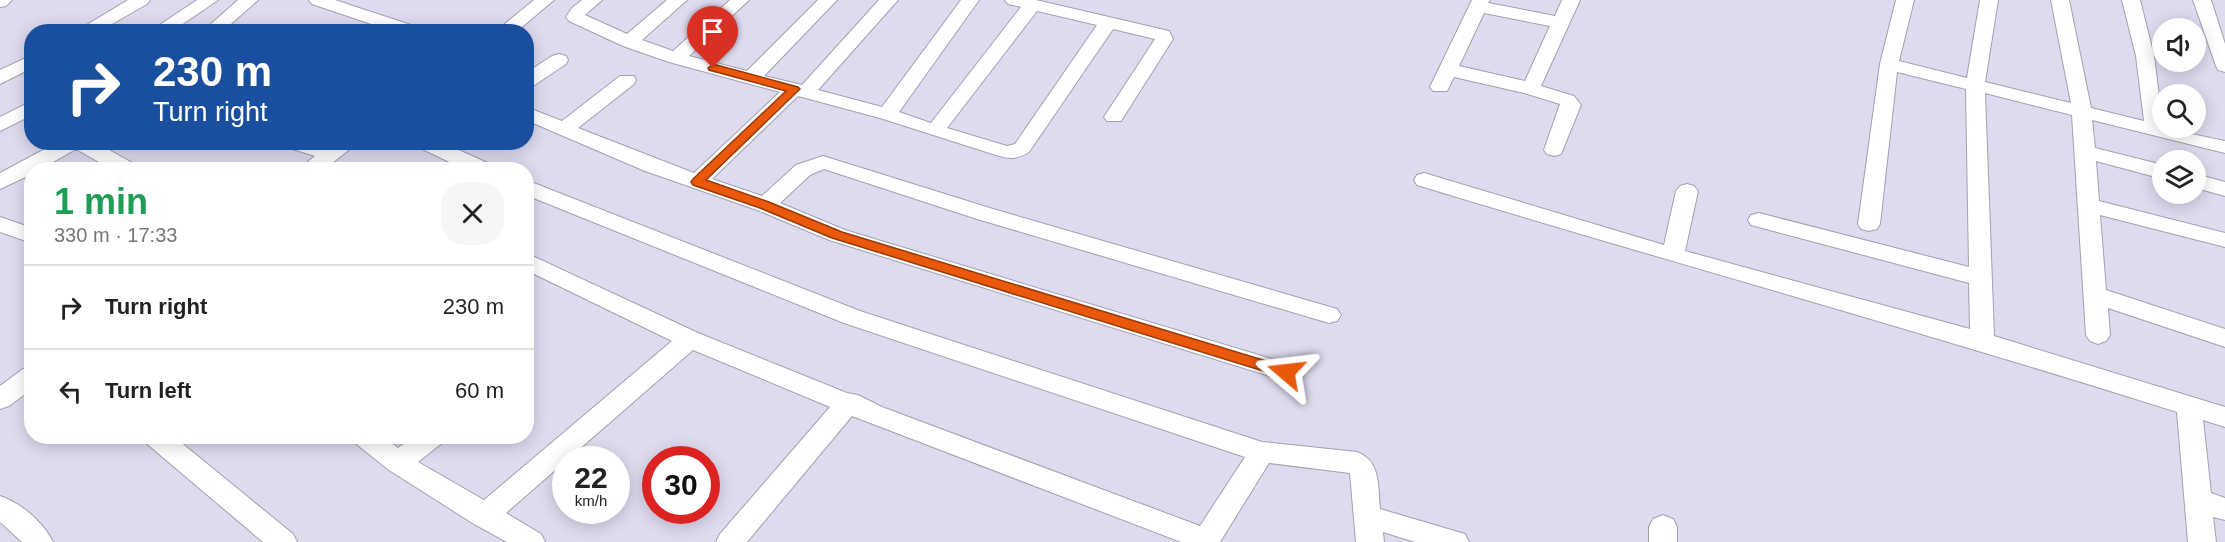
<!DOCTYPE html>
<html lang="en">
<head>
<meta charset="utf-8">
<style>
	body { margin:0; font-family:Arial,sans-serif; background:#f6f6f6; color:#222; height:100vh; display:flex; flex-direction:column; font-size:22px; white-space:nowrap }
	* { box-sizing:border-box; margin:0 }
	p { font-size:20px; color:#767676 }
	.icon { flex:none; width:33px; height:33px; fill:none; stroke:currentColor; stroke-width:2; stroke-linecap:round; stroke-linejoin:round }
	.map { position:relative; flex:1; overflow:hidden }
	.panel { position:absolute; left:24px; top:162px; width:510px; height:282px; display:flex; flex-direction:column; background:#fff; border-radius:24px; box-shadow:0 3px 15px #0003 }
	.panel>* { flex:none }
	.guide { position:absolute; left:24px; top:24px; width:510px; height:126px; border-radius:24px; box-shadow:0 3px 15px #0003; background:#1a4fa0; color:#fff; overflow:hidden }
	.buttons { position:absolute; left:2152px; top:18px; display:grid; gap:12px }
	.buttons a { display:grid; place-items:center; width:54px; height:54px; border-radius:50%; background:#fff; box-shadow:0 3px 15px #0003; font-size:30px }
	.speed { position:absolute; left:552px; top:446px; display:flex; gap:12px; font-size:30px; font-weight:700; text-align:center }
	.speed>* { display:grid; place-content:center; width:78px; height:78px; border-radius:50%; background:#fff; box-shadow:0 3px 15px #0003; line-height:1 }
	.speed small { font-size:15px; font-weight:400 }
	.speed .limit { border:9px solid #d22; background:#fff; color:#111 }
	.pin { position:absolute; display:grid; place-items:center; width:51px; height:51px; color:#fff; margin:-62px -26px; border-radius:50% 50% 50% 0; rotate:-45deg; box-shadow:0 0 6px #0007 }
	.pin .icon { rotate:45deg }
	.me { position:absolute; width:66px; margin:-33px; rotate:287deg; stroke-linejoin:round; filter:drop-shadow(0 0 4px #0008) }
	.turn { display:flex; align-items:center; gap:21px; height:126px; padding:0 30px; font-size:27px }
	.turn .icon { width:78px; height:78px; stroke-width:2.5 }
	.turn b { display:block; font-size:42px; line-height:51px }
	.round { display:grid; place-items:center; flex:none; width:63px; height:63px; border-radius:24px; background:#f6f6f6 }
	.summary { display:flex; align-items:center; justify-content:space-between; height:102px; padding:0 30px }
	h1 { font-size:36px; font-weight:600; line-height:45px; color:#1e9e55 }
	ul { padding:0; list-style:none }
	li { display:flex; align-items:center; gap:18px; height:84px; padding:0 30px; border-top:2px solid #e0e0e0 }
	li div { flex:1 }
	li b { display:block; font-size:22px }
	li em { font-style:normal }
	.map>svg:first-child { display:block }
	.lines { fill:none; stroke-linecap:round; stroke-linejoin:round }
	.street-casing { stroke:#a39fb1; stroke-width:2 }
	.street { fill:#fff; fill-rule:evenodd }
	.route { fill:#ea580c; stroke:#983908; stroke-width:1.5 }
</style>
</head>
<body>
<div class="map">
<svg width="2225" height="542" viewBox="0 0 2225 542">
	<rect width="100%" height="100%" fill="#dfdbef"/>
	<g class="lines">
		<defs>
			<path id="street" d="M0 0H12L6 6 0 7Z
				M128 0H150L147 4 98 32H75Z
				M197 0H218L171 32H149Z
				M238 0H258L222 32H202Z
				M309 0H335L420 28 423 32H395L312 4Z
				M534 0H554L516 32H495Z
				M582 0H602L585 15 627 34 667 0H687L642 40 673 51 730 0H749L689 56 747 71 818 0H837L764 76 802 85 879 0H898L818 90 882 107 961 0H979L899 112 931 123 1021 7 1008 4 1005 0H1036L1169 31 1173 39 1121 121H1107L1104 117 1155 39 1113 29 1029 152C1019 159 1010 159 999 156L880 118 798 96 712 179 762 196 796 165 823 156 993 209 1337 309 1341 315 1337 321 1329 323 977 219 824 169 810 175 780 203 845 230 1295 366 1298 372 1295 378 1286 381 829 240 757 210 645 171 526 120V107L562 121 620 76H634L636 80 634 84 578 128 694 173 780 92 669 62 623 46 569 21 566 17 572 8ZM1037 11 1097 25 1015 144 1007 146 947 128Z
				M1472 0H1490L1488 3 1555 16 1562 0H1580L1541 86 1574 96 1581 105 1561 154 1554 156 1547 154 1544 150 1560 104 1524 93 1454 77 1447 91H1433L1430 87ZM1484 13 1550 26 1525 81 1459 66Z
				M1896 0H1914L1899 61 1967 78 1980 0H1998L1985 82 2071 103 2051 0H2069L2091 108 2144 121 2136 56 2122 0H2140L2154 56 2163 128 2225 141V153L2092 120 2095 148 2163 165V179L2096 161 2099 201 2225 233V247L2100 215 2106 290 2225 329V347L2108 308 2110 335 2106 341 2098 344 2090 341 2086 335 2072 115 1985 93 1994 336 2225 407V427L2203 420 2211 493 2225 498V520L2213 517 2216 542H2188L2177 412C1925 332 1670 262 1417 185L1414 180 1417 175 1424 173 1664 245 1676 191 1680 186 1687 184 1694 186 1698 191 1685 251 1970 329 1969 283 1751 225 1748 220 1751 215 1759 213 1969 267 1966 89 1897 72 1880 224 1877 229 1869 231 1861 229 1858 224 1880 64Z
				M2193 0H2211L2225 44V72L2218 70 2216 66Z
				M559 54 566 56 568 60 566 64 533 86 526 88V73L552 56Z
				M32 55V68L0 84V70Z
				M32 101V115L0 131V117Z
				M58 142H95L136 165 139 170H113L76 149 39 170H32V174L0 189V173Z
				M280 142H314L329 147 335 142H359L323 170H298L315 156 283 146Z
				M413 142H441L492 165 495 170H466L416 146Z
				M2196 174 2225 182V196L2196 188Z
				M526 180 860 311 1262 442 1357 452C1381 461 1378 487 1380 509L1465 534 1469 542H1415L1383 532 1384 542H1356L1350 473 1269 463 1220 542H1181L852 416 747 542H716L720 534 830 407 693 350 506 513 541 534 545 542H507L474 524 389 470 355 443 351 436H383L398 448 414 436H446L442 443 418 462 484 500 672 341 526 270V253L698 333 847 393 858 395 882 407 1200 526 1245 457 844 323 526 195Z
				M0 217 32 228V243L0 232Z
				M32 367V389L9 406 0 409V386L23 369Z
				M142 436H173L293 534 297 542H263L146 443Z
				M0 496C21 503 43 522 53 542H22L0 522Z
				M1663 515 1673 519 1677 527V542H1649V527L1653 519Z"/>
		</defs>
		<use href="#street" class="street-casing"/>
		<use href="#street" class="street"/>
	</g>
	<path class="route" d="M713 64 798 87 800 89 706 180 769 202 842 232 1286 367 1292 368 1294 372 1292 376 1286 378 832 238 760 208 693 185 691 182 693 179 786 91 709 70 708 68Z"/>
</svg>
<div class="buttons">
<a><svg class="icon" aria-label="sound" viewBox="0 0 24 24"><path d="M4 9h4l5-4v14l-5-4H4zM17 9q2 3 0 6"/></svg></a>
<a><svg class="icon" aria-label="search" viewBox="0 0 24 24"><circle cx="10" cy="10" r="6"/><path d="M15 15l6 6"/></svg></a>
<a><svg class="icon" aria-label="layers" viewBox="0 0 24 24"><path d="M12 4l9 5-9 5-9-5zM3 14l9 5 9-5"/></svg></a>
</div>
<div class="speed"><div>22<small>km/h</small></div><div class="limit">30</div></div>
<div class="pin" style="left:713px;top:68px;background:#d93025"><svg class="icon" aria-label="arrive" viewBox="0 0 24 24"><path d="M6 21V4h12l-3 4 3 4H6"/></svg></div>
<svg class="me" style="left:1286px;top:372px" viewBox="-20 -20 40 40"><path d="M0-17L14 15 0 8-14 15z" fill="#ea580c" stroke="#fff" stroke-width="4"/></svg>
<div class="guide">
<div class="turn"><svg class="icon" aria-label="right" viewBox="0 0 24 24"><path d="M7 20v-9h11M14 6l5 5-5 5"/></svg><div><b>230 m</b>Turn right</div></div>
</div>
<section class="panel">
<div class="summary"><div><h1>1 min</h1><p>330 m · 17:33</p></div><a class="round"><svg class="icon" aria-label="close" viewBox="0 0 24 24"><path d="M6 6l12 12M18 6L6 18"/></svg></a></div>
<ul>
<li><svg class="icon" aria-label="right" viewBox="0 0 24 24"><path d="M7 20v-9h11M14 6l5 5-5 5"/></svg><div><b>Turn right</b></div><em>230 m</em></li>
<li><svg class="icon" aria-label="left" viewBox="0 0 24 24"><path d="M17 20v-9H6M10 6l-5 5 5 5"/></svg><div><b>Turn left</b></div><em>60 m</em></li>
</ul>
</section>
</div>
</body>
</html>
